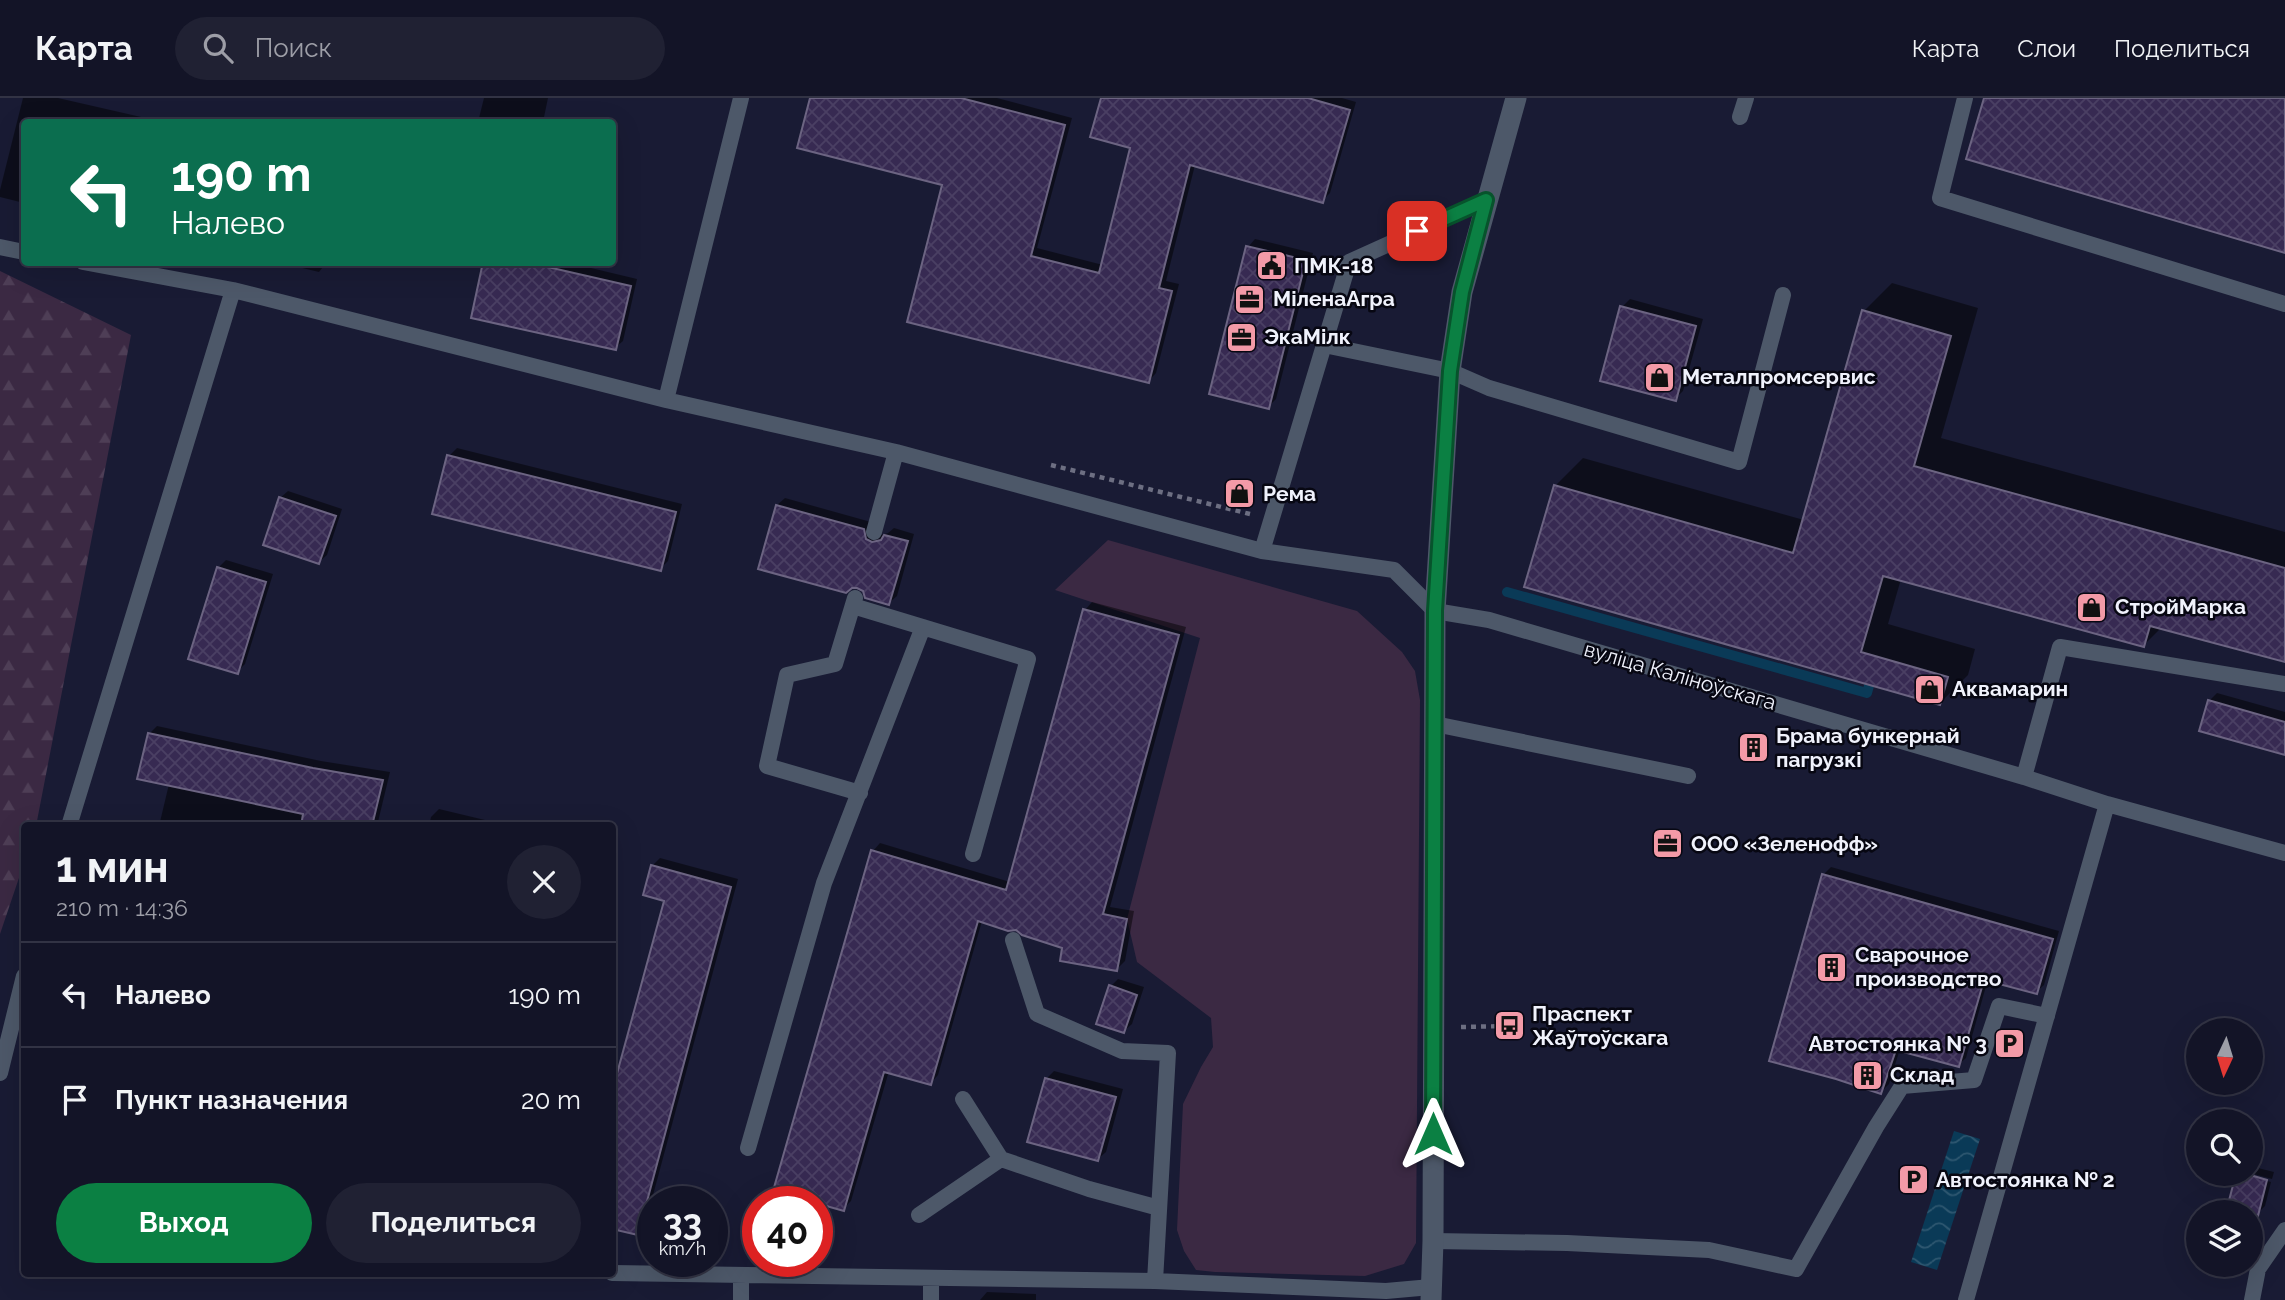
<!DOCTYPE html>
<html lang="ru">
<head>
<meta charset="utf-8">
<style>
	body { margin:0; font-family:Raleway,sans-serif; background:#202133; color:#f1f3f6; height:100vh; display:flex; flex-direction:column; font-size:26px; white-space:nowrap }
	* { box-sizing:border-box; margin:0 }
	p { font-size:23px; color:#9d9ea7 }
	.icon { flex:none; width:38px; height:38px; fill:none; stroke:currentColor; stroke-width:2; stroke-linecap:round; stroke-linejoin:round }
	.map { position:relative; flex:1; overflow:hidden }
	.details { position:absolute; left:21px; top:724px; width:595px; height:455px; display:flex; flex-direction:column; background:#131427; border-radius:7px; box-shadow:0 7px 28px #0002,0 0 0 2px #323344 }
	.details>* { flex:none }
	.guide { position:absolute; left:21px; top:21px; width:595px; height:147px; border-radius:7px; box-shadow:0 7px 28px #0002,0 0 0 2px #323344; background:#0b6e4f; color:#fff; overflow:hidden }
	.needle { width:46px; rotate:184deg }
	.buttons { position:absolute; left:2186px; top:920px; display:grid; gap:14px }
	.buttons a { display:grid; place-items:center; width:77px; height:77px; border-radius:50%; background:#131427; box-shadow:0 7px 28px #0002,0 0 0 2px #323344; font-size:35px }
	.speed { position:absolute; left:637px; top:1088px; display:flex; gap:14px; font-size:35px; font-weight:700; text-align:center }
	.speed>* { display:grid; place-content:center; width:91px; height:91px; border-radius:50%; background:#131427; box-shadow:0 7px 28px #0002,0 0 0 2px #323344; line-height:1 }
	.speed small { font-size:18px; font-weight:400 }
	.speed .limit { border:10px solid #d22; background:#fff; color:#111 }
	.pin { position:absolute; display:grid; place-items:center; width:60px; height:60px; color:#fff; margin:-30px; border-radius:14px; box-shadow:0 4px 10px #0006 }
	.me { position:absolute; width:77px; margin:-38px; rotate:0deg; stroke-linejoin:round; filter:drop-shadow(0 0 5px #0008) }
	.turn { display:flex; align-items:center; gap:24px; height:147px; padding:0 35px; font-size:32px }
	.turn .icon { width:91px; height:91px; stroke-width:2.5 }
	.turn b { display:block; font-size:49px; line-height:60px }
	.round { display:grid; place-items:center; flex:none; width:74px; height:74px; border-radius:37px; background:#202133 }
	.headline { display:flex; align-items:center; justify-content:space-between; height:119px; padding:0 35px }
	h1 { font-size:42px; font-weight:700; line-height:52px }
	.cta { display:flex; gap:14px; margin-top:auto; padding:14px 35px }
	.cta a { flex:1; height:80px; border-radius:42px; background:#0b8043; color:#fff; font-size:28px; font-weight:700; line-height:80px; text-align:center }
	.cta a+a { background:#202133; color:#f1f3f6 }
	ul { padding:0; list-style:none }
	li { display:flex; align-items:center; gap:21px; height:105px; padding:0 35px; border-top:2px solid #323344 }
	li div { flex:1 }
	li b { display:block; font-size:26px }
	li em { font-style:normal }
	header { display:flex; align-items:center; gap:42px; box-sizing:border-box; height:98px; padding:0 35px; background:#131427; border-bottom:2px solid #323344 }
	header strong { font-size:33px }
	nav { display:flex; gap:38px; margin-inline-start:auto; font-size:24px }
	.search { width:490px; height:63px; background:#202133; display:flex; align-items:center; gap:18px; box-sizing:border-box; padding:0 24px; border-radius:38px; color:#9d9ea7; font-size:26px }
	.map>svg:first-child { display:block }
	.grass { fill:#3b2943 }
	.forest { fill:url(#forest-firs) }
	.water { fill:url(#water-waves) }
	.shadow { fill:#0007 }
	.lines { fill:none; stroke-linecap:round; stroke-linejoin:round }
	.stream { stroke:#0a3a57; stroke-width:10 }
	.building { fill:url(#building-cross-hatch); stroke:#6c6482; stroke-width:2 }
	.path { stroke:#6d6f82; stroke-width:4.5; stroke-dasharray:5 5; stroke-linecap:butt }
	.service { stroke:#4d5869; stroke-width:16 }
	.tertiary { stroke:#4d5869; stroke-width:21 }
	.route-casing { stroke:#07532c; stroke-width:18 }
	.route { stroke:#0b8043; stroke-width:12 }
	.labels { text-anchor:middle; stroke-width:5; stroke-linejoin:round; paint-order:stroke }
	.poi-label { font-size:21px; font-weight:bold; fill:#f0f2fc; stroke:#070712; text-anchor:start }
	.street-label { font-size:21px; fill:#f0f2fc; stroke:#070712 }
</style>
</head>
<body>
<header>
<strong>Карта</strong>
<div class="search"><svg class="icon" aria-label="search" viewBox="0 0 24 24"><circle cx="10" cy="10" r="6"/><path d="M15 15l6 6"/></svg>Поиск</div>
<nav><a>Карта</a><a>Слои</a><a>Поделиться</a></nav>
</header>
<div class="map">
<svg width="2285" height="1202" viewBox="0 0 2285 1202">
	<defs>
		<pattern id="forest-firs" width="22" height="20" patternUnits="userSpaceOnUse" patternTransform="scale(1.75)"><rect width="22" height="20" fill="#3b2943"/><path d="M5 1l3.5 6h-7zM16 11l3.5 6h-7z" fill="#4e3e56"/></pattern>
		<pattern id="water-waves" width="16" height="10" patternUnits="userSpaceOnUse" patternTransform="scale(1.75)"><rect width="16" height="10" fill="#0a3a57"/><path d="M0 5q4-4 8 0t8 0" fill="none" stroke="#2e5770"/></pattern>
		<pattern id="building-cross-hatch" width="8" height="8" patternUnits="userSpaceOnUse" patternTransform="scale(1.75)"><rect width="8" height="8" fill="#372a52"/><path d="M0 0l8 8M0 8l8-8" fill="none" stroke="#4a3f63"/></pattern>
	</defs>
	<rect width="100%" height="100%" fill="#191b34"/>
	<path class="grass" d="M1108 442 1357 513 1402 554 1415 573 1420 602 1416 1145 1404 1166 1365 1178 1215 1174 1196 1172 1184 1153 1177 1132 1183 1006 1201 969 1213 949 1211 920 1137 864 1127 821 1200 540 1055 492Z"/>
	<path class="forest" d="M0 173 131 237 36 728H24V765L0 836Z"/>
	<path class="water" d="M1954 1033 1980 1041 1937 1172 1911 1164Z"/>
	<path class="shadow" d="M23 0H58L163 24H24V105L0 99V92Z
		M484 0H548L543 24H478Z
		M812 0H997L1072 20 1037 150 1103 167 1132 49 1103 0H1342L1356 4 1330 95 1322 103 1195 67 1166 183 1179 186 1156 275 1149 283 944 86Z
		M1255 141 1313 155 1276 301 1268 309 1248 149Z
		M277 164H327L319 174Z
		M485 164H566L637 181 623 243 615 250Z
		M1892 185 1978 210 1941 340 2285 434V562L2162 529 2144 547 1901 481 1888 526 1975 551 1968 577 1940 605 1555 388 1583 360 1804 422 1864 213Z
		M1630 201 1703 221 1683 293 1675 301 1622 209Z
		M457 350 682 406 668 463 660 471 449 358Z
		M288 393 342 411 327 457 319 464 280 400Z
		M785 400 871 424 881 437 888 435 894 430 914 436 897 498 889 505 865 492 777 407Z
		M226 462 273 476 245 566 237 574 218 470Z
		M1092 504 1186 529 1110 809 1134 813 1125 863 1117 871 1016 830 982 823 938 977 931 985 889 973 851 1103 843 1111 873 753 880 745 1010 784 1085 512Z
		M2217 595 2285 614V655L2209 603Z
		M157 628 321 663 390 674 377 728H159L169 686 149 636Z
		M439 711 510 728H429L431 719Z
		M660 760 738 781 645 1127 637 1135 666 801 652 768Z
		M1831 769 2059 833 2044 887 2036 894 1988 881 1966 960 1958 967 1900 951 1889 986 1881 994 1823 777Z
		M1118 881 1144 889 1132 926 1124 933 1111 888Z
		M1054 973 1123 991 1106 1054 1098 1061 1029 1043 1047 980Z
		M2250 1068 2274 1074 2272 1081 2250 1075Z
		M2241 1076 2271 1084 2265 1108 2257 1116Z
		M335 1176H402L400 1178 335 1179Z
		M987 1194 1036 1196V1202H980Z"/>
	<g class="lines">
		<path class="stream" d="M1507 494 1867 595 1872 577"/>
	</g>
	<path class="building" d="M810 0H961L1065 27 1031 158 1099 175 1130 50 1090 39 1101 0H1308L1350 12 1323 105 1190 67 1159 190 1172 193 1149 285 907 224 942 87 797 50Z
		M1984 0H2285V155L1966 61Z
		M1246 148 1306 162 1269 311 1209 296Z
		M483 164H526L631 188 616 252 471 220Z
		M1620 208 1696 228 1676 303 1600 283Z
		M1862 212 1951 238 1914 368 2285 470V564L2150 528 2144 549 1883 478 1861 554 1948 579 1940 607 1524 489 1554 387 1793 455Z
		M447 357 676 414 661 473 432 416Z
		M279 399 336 418 319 466 263 447Z
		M776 407 864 431 866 441 872 444 881 442 884 437 908 443 889 507 865 500 863 493 857 490H852L846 495 758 471Z
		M217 469 266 484 238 576 188 561Z
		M1083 511 1179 537 1103 816 1127 821 1117 873 1060 863 1062 850 1022 837 1016 832 1008 833 978 823 931 987 884 974 844 1113 773 1093 871 752 1006 792Z
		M2208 602 2285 624V657L2199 633Z
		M148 635 313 670 383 682 372 728H301L303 716 137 681Z
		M651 767 731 789 638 1137 612 1131V994L664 803 643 797Z
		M1822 776 2053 841 2037 896 1984 882 1959 969 1896 952 1881 996 1836 981 1769 963Z
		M1109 887 1137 897 1124 935 1096 926Z
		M1045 980 1116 999 1098 1063 1027 1044Z
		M2236 1076H2247L2267 1082 2258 1118 2227 1110Z"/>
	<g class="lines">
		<path class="path" d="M1051 367 1250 416
			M1461 929 1509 928"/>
		<path class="service" d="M1965 0 1940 100 2285 206
			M1740 19 1746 0
			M0 149 24 154
			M83 164 233 192 666 302 896 354 1262 453 1394 472 1435 513 1489 522 2024 679 2107 706 2285 755
			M1324 247 1450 273 1489 290 1739 364 1783 197
			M666 302 741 0
			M874 434 896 354
			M1262 453 1349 164 1486 102
			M855 500 835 566 787 577 767 668 860 695
			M853 508 1028 561 973 756
			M1435 626 1688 678
			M2024 679 2060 549 2285 586
			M69 728 233 192
			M1013 842 1037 916 1122 953 1168 955 1155 1183
			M0 975 24 878
			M963 1001 1001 1061 1089 1091 1159 1110
			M748 1050 824 785 923 529
			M919 1117 1001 1061
			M1433 1143 1567 1145 1709 1152 1796 1171 1876 1029 1902 988 1974 982 1999 908 2047 918
			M612 1175 1155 1183 1386 1193 1431 1189
			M741 1202V1177
			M931 1202V1180
			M1966 1202 2107 706
			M2252 1202 2258 1171 2285 1132"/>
		<path class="tertiary" d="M1431 1202 1433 1143 1435 513 1450 273 1462 194 1516 0"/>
	</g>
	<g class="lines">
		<defs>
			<path id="route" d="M1417 133 1486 102 1462 194 1450 273 1435 513 1433 1036"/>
		</defs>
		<use href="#route" class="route-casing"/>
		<use href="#route" class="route"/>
	</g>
	<defs>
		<symbol id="civic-square" viewBox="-11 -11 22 22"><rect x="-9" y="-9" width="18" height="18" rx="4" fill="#f39aa7" stroke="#070712"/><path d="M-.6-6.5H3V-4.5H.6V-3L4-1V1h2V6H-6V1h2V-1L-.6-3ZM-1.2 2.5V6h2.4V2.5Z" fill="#111"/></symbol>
		<symbol id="office-square" viewBox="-11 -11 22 22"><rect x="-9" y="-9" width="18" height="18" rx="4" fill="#f39aa7" stroke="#070712"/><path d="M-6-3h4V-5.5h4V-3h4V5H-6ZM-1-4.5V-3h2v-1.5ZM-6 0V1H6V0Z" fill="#111"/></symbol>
		<symbol id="shop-square" viewBox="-11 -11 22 22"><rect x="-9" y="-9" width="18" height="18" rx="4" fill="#f39aa7" stroke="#070712"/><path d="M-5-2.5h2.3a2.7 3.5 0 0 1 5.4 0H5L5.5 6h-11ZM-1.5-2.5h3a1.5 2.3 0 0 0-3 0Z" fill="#111"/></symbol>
		<symbol id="building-square" viewBox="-11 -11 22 22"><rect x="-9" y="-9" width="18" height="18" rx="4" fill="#f39aa7" stroke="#070712"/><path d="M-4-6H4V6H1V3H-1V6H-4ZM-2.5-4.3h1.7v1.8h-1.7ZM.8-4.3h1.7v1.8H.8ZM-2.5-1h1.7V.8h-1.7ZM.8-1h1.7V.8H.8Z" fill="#111"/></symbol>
		<symbol id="bus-square" viewBox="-11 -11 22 22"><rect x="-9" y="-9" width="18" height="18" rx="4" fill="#f39aa7" stroke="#070712"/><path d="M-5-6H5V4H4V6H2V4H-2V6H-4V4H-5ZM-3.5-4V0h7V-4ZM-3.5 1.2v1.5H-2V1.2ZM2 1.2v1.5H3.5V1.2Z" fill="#111"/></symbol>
		<symbol id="parking-square" viewBox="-11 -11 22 22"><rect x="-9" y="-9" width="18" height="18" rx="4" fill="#f39aa7" stroke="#070712"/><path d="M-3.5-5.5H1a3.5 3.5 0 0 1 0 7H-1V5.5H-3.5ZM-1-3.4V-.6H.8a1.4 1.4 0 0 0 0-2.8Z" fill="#111"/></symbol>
	</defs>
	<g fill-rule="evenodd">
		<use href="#civic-square" x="1254" y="150" width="35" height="35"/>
		<use href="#office-square" x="1232" y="184" width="35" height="35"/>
		<use href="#office-square" x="1224" y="222" width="35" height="35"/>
		<use href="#shop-square" x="1642" y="262" width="35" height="35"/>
		<use href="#shop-square" x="1222" y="378" width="35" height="35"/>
		<use href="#shop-square" x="2074" y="492" width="35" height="35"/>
		<use href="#shop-square" x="1912" y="574" width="35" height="35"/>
		<use href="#building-square" x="1736" y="632" width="35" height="35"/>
		<use href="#office-square" x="1650" y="728" width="35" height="35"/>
		<use href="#building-square" x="1814" y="852" width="35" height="35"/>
		<use href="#bus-square" x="1492" y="910" width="35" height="35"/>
		<use href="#parking-square" x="1992" y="928" width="35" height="35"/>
		<use href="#building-square" x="1850" y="960" width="35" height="35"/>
		<use href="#parking-square" x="1896" y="1064" width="35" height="35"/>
	</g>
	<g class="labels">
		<g class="poi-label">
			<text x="1294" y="175">ПМК-18</text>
			<text x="1273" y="208">МіленаАгра</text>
			<text x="1264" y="246">ЭкаМілк</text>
			<text x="1682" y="286">Металпромсервис</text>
			<text x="1263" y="403">Рема</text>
			<text x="2115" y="516">СтройМарка</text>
			<text x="1952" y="598">Аквамарин</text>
			<text x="1776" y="645">Брама бункернай<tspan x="1776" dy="24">пагрузкі</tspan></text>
			<text x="1691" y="753">ООО «Зеленофф»</text>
			<text x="1855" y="864">Сварочное<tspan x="1855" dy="24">производство</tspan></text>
			<text x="1532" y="923">Праспект<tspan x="1532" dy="24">Жаўтоўскага</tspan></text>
			<text x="1987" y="953" text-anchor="end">Автостоянка № 3</text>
			<text x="1890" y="984">Склад</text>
			<text x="1936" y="1089">Автостоянка № 2</text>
		</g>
		<g class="street-label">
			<text transform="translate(1680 578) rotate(16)" y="7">вуліца Каліноўскага</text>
		</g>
	</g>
</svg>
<div class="buttons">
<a><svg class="needle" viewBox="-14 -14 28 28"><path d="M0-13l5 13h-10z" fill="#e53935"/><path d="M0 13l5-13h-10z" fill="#9d9ea7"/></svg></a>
<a><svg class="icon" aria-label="search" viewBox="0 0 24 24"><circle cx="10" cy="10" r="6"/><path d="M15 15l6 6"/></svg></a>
<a><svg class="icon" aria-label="layers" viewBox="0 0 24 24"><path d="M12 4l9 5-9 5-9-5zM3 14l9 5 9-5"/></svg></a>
</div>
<div class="speed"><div>33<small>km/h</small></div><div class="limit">40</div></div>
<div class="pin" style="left:1417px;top:133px;background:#d93025"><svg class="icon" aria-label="arrive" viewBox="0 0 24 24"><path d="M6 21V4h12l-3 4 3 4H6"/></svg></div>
<svg class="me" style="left:1433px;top:1036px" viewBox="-20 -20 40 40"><path d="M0-17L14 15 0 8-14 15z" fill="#0b8043" stroke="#fff" stroke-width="4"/></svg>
<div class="guide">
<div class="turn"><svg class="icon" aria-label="left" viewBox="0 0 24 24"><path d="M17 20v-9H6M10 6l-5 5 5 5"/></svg><div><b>190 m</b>Налево</div></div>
</div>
<section class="details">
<div class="headline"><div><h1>1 мин</h1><p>210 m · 14:36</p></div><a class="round"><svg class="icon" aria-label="close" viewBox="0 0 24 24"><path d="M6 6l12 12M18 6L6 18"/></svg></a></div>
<ul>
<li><svg class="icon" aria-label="left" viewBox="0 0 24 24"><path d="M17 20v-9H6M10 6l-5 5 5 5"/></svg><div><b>Налево</b></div><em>190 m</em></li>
<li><svg class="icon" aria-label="arrive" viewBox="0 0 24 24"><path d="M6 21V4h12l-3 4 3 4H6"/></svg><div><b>Пункт назначения</b></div><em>20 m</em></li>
</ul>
<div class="cta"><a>Выход</a><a>Поделиться</a></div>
</section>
</div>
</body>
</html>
